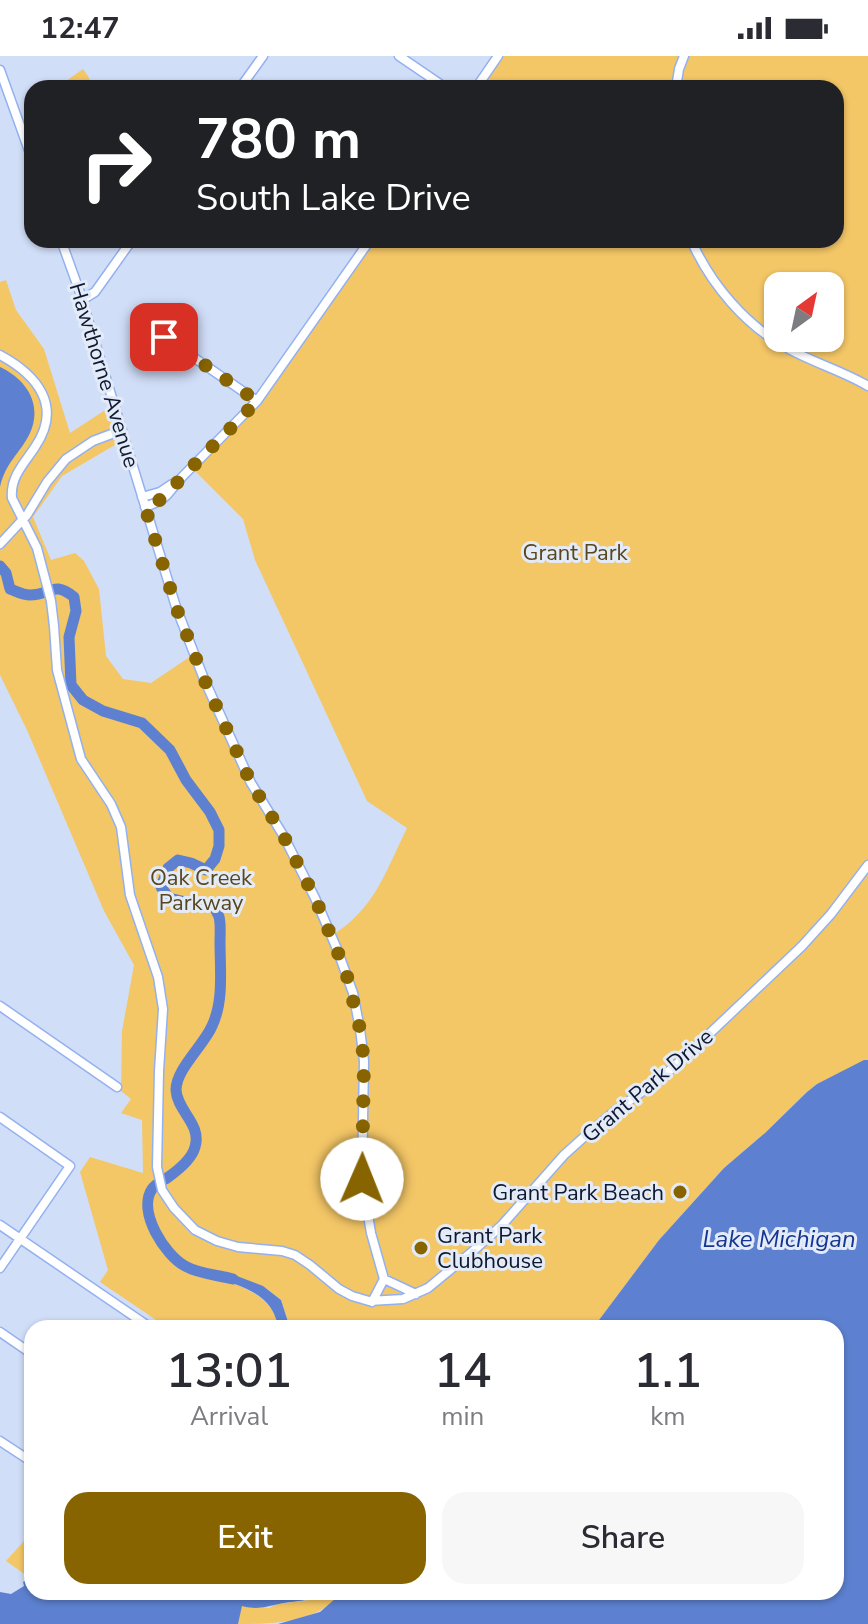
<!DOCTYPE html>
<html lang="en">
<head>
<meta charset="utf-8">
<style>
	body { margin:0; font-family:"Nunito Sans",sans-serif; background:#f7f7f7; color:#2b2b33; height:100vh; display:flex; flex-direction:column; font-size:30px; white-space:nowrap }
	* { box-sizing:border-box; margin:0 }
	p { font-size:26px; color:#7c7c81 }
	.icon { flex:none; width:44px; height:44px; fill:none; stroke:currentColor; stroke-width:2; stroke-linecap:round; stroke-linejoin:round }
	.map { position:relative; flex:1; overflow:hidden }
	.panel { position:absolute; left:24px; top:1264px; width:820px; height:280px; display:flex; flex-direction:column; background:#fff; border-radius:24px; box-shadow:0 2px 6px #0004 }
	.panel>* { flex:none }
	.hud { position:absolute; left:24px; top:24px; width:820px; height:168px; border-radius:24px; box-shadow:0 2px 6px #0004; background:#202124; color:#fff; overflow:hidden }
	.needle { width:52px; rotate:33deg }
	.controls { position:absolute; left:764px; top:216px; display:grid; gap:16px }
	.controls a { display:grid; place-items:center; width:80px; height:80px; border-radius:16px; background:#fff; box-shadow:0 2px 6px #0004; font-size:40px }
	.pin { position:absolute; display:grid; place-items:center; width:68px; height:68px; color:#fff; margin:-34px; border-radius:16px; box-shadow:0 4px 12px #0006 }
	.me { position:absolute; width:88px; margin:-44px; rotate:1deg; stroke-linejoin:round; filter:drop-shadow(0 0 6px #0008) }
	.turn { display:flex; align-items:center; gap:28px; height:168px; padding:0 40px; font-size:36px }
	.turn .icon { width:104px; height:104px; stroke-width:2.5 }
	.turn b { display:block; font-size:56px; line-height:68px }
	.eta { display:flex; justify-content:space-evenly; align-items:center; height:136px; text-align:center }
	.eta b { font-size:48px; font-weight:600; line-height:56px }
	.button { display:flex; gap:16px; margin-top:auto; padding:16px 40px }
	.button a { flex:1; height:92px; border-radius:24px; background:#876400; color:#fff; font-size:32px; font-weight:600; line-height:92px; text-align:center }
	.button a+a { background:#f7f7f7; color:#2b2b33 }
	.status { display:flex; justify-content:space-between; align-items:center; height:56px; padding:0 40px; background:#fff; direction:ltr }
	.status svg { height:22px; fill:currentColor }
	.map>svg:first-child { display:block }
	.green { fill:#f3c666; fill-rule:evenodd }
	.water { fill:#5d81d0 }
	.lines { fill:none; stroke-linecap:round; stroke-linejoin:round }
	.river { stroke:#5d81d0; stroke-width:11 }
	.minor-casing { stroke:#93b1f0; stroke-width:11 }
	.minor { stroke:#fff; stroke-width:8 }
	.route { stroke:#876400; stroke-width:14; stroke-dasharray:0 25.2 }
	.poi-dot { fill:#876400; stroke:#e4ebf8; stroke-width:3 }
	.labels { text-anchor:middle; stroke-width:6; stroke-linejoin:round; paint-order:stroke }
	.street-label { font-size:22px; fill:#0e182f; stroke:#e4ebf8 }
	.park-label { font-size:22px; fill:#58461d; stroke:#e4ebf8 }
	.poi-label { font-size:22px; fill:#0e182f; stroke:#e4ebf8; text-anchor:end }
	.water-label { font-size:24px; font-style:italic; fill:#143592; stroke:#e4ebf8 }
</style>
</head>
<body>
<div class="status"><b>12:47</b><svg viewBox="0 0 49 12"><path d="M0 12V9h3v3zM5 12V6h3v6zM10 12V3h3v9zM15 12V0h3v12zM26 1h20v11H26zM47 4h2v5h-2z"/></svg></div>
<div class="map">
<svg width="868" height="1568" viewBox="0 0 868 1568">
	<rect width="100%" height="100%" fill="#d1def8"/>
	<path class="green" d="M504 0H868V1004L817 1028 807 1036 765 1077 724 1112 659 1184 593 1272H290L281 1244 263 1230 217 1222C235 1228 261 1236 272 1254 275 1259 277 1266 279 1272H168L100 1226 108 1214 80 1116 90 1101 143 1117 142 1064 121 1057 131 1043 121 1035 122 975 134 909 104 855 27 674 0 619V226L6 224 16 254 44 293 70 377 110 351 120 386 62 420 33 461 51 504 75 497 84 505 99 533 106 600 123 623 151 627 191 600 239 711 284 787 329 881C374 855 385 817 407 772L367 745 255 504 243 463 195 415 263 346 375 184H836V32H481ZM778 230H830V282H778Z
		M83 13C87 19 92 24 90 31L71 32 66 25Z
		M32 1476V1521L30 1522 6 1505Z
		M322 1536H343C317 1567 275 1568 238 1568L241 1549 269 1552 278 1548 309 1544Z"/>
	<path class="water" d="M0 311C26 323 43 348 30 377 20 398 6 405 0 431Z
		M864 1004H868V1568H278L320 1556 343 1536H836V1272H593L659 1184 724 1112 765 1077 807 1036 817 1028Z
		M229 1217 263 1230 281 1244 290 1272H279C277 1266 275 1259 272 1254 261 1235 235 1228 216 1222L219 1219Z
		M32 1521V1536H322C306 1547 297 1544 279 1548 264 1551 258 1554 242 1550L238 1568H0V1536L11 1538 24 1530 23 1526Z"/>
	<g class="lines">
		<path class="river" d="M0 510 6 517 10 533C16 535 23 539 30 539 51 539 53 524 74 541L76 555 69 581 71 629 83 644 103 655 142 667 170 694 186 724 210 756 219 774V790L215 803 206 814 191 807 178 804 168 812 161 831 169 842 194 848 214 850C214 851 219 860 219 861 221 868 220 878 220 885 220 913 224 945 212 970 204 989 176 1013 176 1034 177 1055 202 1068 195 1091 192 1103 177 1115 167 1122 162 1125 156 1127 152 1133 137 1156 165 1199 185 1210 199 1218 218 1219 233 1223"/>
		<defs>
			<path id="minor" d="M399 0 446 32
				M0 14 32 103
				M240 32 263 0
				M476 32 498 0
				M676 32 679 13 684 0
				M61 184 79 234 176 551 204 623 251 727 283 779 315 842 337 893 353 937 360 973 364 1005 362 1123 371 1177 384 1223 372 1246
				M691 184C711 229 746 270 789 293 814 307 843 315 868 330
				M82 244 95 236 132 184
				M164 281 257 345
				M0 299C37 319 63 350 35 391 24 408 10 421 12 442L37 492 51 545 54 570 57 614 81 703 111 748 121 771 130 839 158 921 163 953 159 1015 157 1111 162 1134 174 1152 195 1174 217 1185 238 1191 282 1195 295 1199 310 1209 339 1233 352 1240 369 1245 403 1243 428 1232 473 1195 502 1169 564 1099 584 1081 615 1055 661 1022 688 998 802 890 831 858 868 809
				M142 441 160 436 172 428
				M145 451 160 445 167 439 182 421 257 345 370 184
				M0 488 27 459 47 426 66 403 93 385 122 374
				M0 950 117 1031
				M0 1061 70 1110 0 1212
				M0 1169 151 1272
				M384 1223 416 1238
				M0 1276 32 1298
				M0 1385 32 1406"/>
		</defs>
		<use href="#minor" class="minor-casing"/>
		<use href="#minor" class="minor"/>
	</g>
	<g class="lines">
		<path class="route" d="M164 281 257 345C235 368 212 391 189 414 174 428 166 445 145 451L176 551 204 623 251 727 283 779 315 842 346 916 360 973 364 1005 362 1123"/>
	</g>
	<g class="poi-dot">
		<circle cx="680" cy="1136" r="8"/>
		<circle cx="421" cy="1192" r="8"/>
	</g>
	<g class="labels">
		<g class="street-label">
			<text transform="translate(105 319) rotate(73)" y="8">Hawthorne Avenue</text>
			<text transform="translate(647 1029) rotate(-40)" y="8">Grant Park Drive</text>
		</g>
		<g class="park-label">
			<text x="575" y="504">Grant Park</text>
			<text x="201" y="829">Oak Creek<tspan x="201" dy="25">Parkway</tspan></text>
		</g>
		<g class="poi-label">
			<text x="664" y="1144">Grant Park Beach</text>
			<text x="437" y="1187" text-anchor="start">Grant Park<tspan x="437" dy="25">Clubhouse</tspan></text>
		</g>
		<g class="water-label">
			<text x="779" y="1191">Lake Michigan</text>
		</g>
	</g>
</svg>
<div class="controls">
<a><svg class="needle" viewBox="-14 -14 28 28"><path d="M0-13l5 13h-10z" fill="#e53935"/><path d="M0 13l5-13h-10z" fill="#7c7c81"/></svg></a>
</div>
<div class="pin" style="left:164px;top:281px;background:#d93025"><svg class="icon" aria-label="arrive" viewBox="0 0 24 24"><path d="M6 21V4h12l-3 4 3 4H6"/></svg></div>
<svg class="me" style="left:362px;top:1123px" viewBox="-20 -20 40 40"><circle r="19" fill="#fff"/><path d="M0-13L10 11 0 6-10 11z" fill="#876400"/></svg>
<div class="hud">
<div class="turn"><svg class="icon" aria-label="right" viewBox="0 0 24 24"><path d="M7 20v-9h11M14 6l5 5-5 5"/></svg><div><b>780 m</b>South Lake Drive</div></div>
</div>
<section class="panel">
<div class="eta">
<div><b>13:01</b><p>Arrival</p></div>
<div><b>14</b><p>min</p></div>
<div><b>1.1</b><p>km</p></div>
</div>
<div class="button"><a>Exit</a><a>Share</a></div>
</section>
</div>
</body>
</html>
